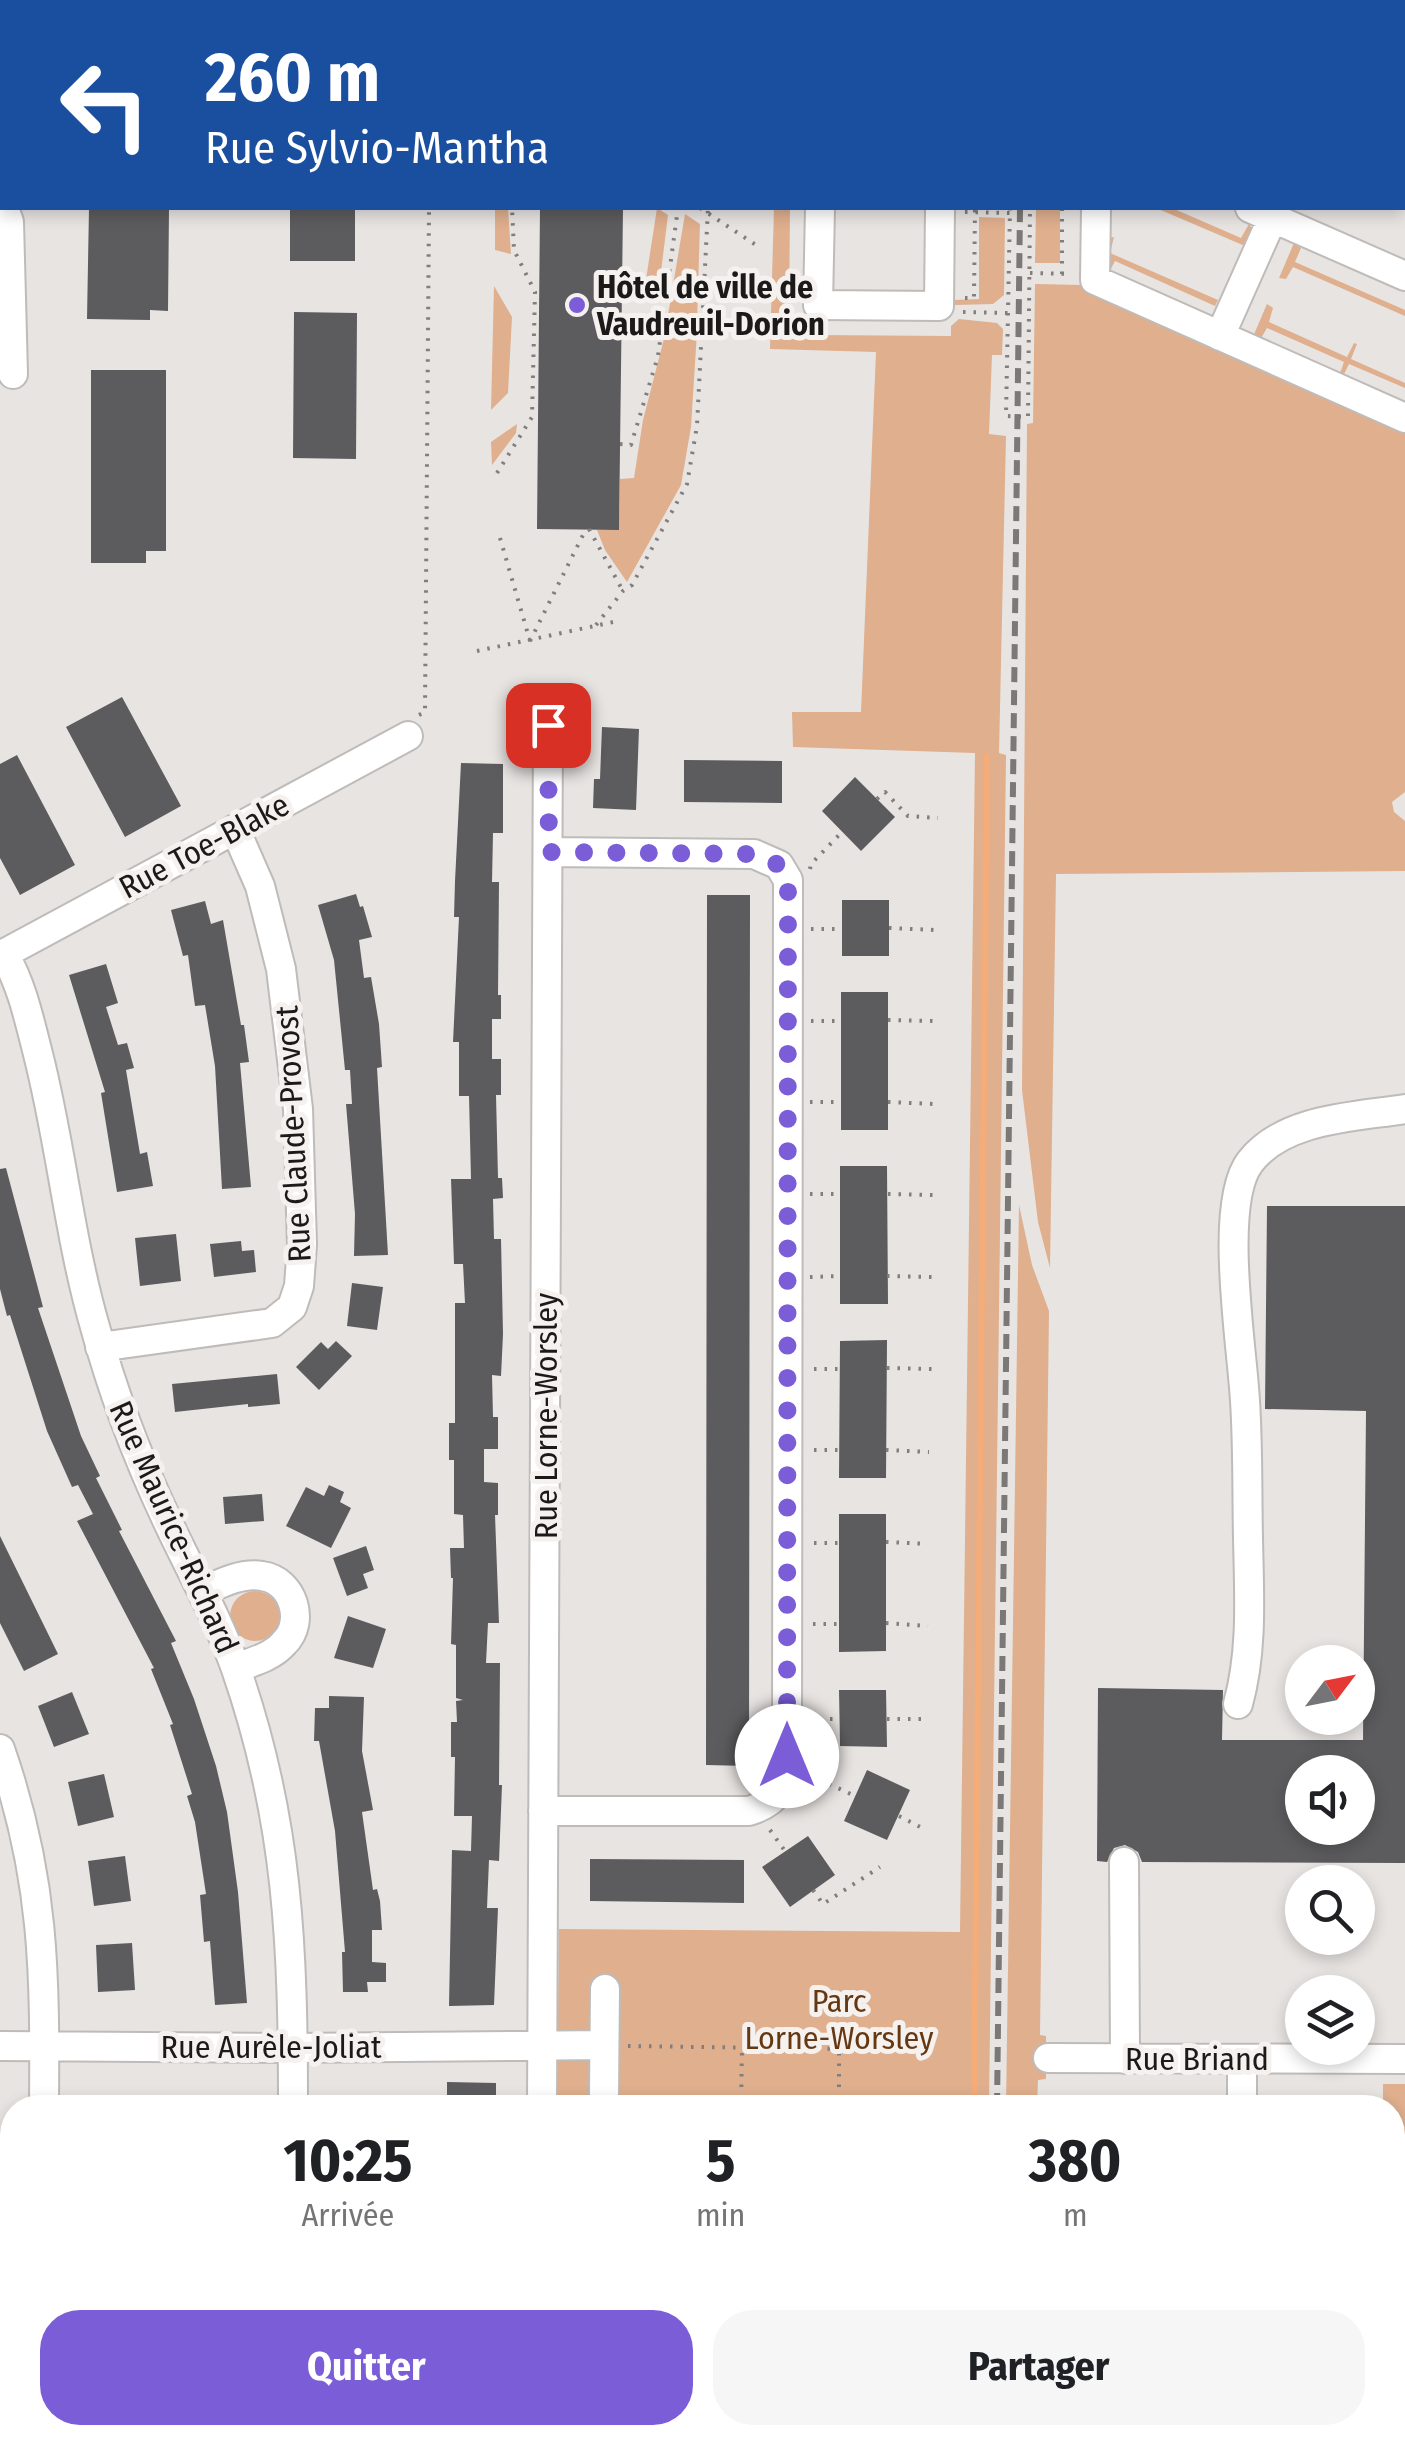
<!DOCTYPE html>
<html lang="fr">
<head>
<meta charset="utf-8">
<style>
	body { margin:0; font-family:"Fira Sans Condensed",sans-serif; background:#f6f6f6; color:#202124; height:100vh; display:flex; flex-direction:column; font-size:38px; white-space:nowrap }
	* { box-sizing:border-box; margin:0 }
	p { font-size:32px; color:#757577 }
	.icon { flex:none; width:55px; height:55px; fill:none; stroke:currentColor; stroke-width:2; stroke-linecap:round; stroke-linejoin:round }
	.map { position:relative; flex:1; overflow:hidden }
	.sheet { position:absolute; left:0px; top:2095px; width:1405px; height:350px; display:flex; flex-direction:column; background:#fff; border-radius:40px 40px 0 0; box-shadow:0 5px 15px #0003 }
	.sheet>* { flex:none }
	.top-card { position:absolute; left:0px; top:0px; width:1405px; height:210px; box-shadow:0 5px 15px #0003; background:#1a4fa0; color:#fff; overflow:hidden }
	.needle { width:65px; rotate:58deg }
	.tools { position:absolute; left:1285px; top:1645px; display:grid; gap:20px }
	.tools a { display:grid; place-items:center; width:90px; height:90px; border-radius:50%; background:#fff; box-shadow:0 5px 15px #0003; font-size:50px }
	.pin { position:absolute; display:grid; place-items:center; width:85px; height:85px; color:#fff; margin:-42px; border-radius:20px; box-shadow:0 5px 15px #0006 }
	.me { position:absolute; width:110px; margin:-55px; rotate:0deg; stroke-linejoin:round; filter:drop-shadow(0 0 8px #0008) }
	.turn { display:flex; align-items:center; gap:35px; height:210px; padding:0 40px; font-size:45px }
	.turn .icon { width:130px; height:130px; stroke-width:2.5 }
	.turn b { display:block; font-size:70px; line-height:85px }
	.eta { display:flex; justify-content:space-evenly; align-items:center; height:170px; text-align:center }
	.eta b { font-size:60px; font-weight:700; line-height:70px }
	.button { display:flex; gap:20px; margin-top:auto; padding:20px 40px }
	.button a { flex:1; height:115px; border-radius:40px; background:#7b5dd8; color:#fff; font-size:40px; font-weight:700; line-height:115px; text-align:center }
	.button a+a { background:#f6f6f6; color:#202124 }
	.map>svg:first-child { display:block }
	.green { fill:#dfaf8e }
	.lines { fill:none; stroke-linecap:round; stroke-linejoin:round }
	.stream { stroke:#f4ac79; stroke-width:6 }
	.building { fill:#5c5b5e; fill-rule:evenodd }
	.minor-casing { stroke:#bfbbb9; stroke-width:32 }
	.path { stroke:#817e7d; stroke-width:4; stroke-dasharray:2.5 8; stroke-linecap:butt }
	.minor { stroke:#fff; stroke-width:28 }
	.rail { stroke:#7b7977; stroke-width:6; stroke-dasharray:15 8; stroke-linecap:butt }
	.route { stroke:#7b5dd8; stroke-width:18; stroke-dasharray:0 32.4 }
	.poi-dot { fill:#7b5dd8; stroke:#f5f1ef; stroke-width:4 }
	.labels { text-anchor:middle; stroke-width:10; stroke-linejoin:round; paint-order:stroke }
	.poi-label { font-size:32px; font-weight:bold; fill:#1b1a19; stroke:#f5f1ef; text-anchor:start }
	.street-label { font-size:32px; fill:#1b1a19; stroke:#f5f1ef }
	.park-label { font-size:32px; fill:#663812; stroke:#f5f1ef }
</style>
</head>
<body>
<div class="map">
<svg width="1405" height="2445" viewBox="0 0 1405 2445">
	<rect width="100%" height="100%" fill="#e8e4e2"/>
	<path class="green" d="M1272 0H1405V121L1402 2H1272Z
		M495 208H508L511 254 495 250Z
		M657 208 668 215 659 288 643 299Z
		M774 208H790L789 313H812L813 335 951 336V326L959 319 997 323 1003 329 1002 355H992L989 434 1006 436 999 753 1006 755 989 2107 557 2108 559 1929 960 1932 975 753 793 747 792 712H861L876 352 770 349Z
		M1036 208H1060V263H1035Z
		M1156 208H1172L1241 238 1249 224 1252 229 1245 246Z
		M685 214 700 224 697 322 668 315Z
		M979 217 1005 218 1004 295 993 304 955 305V300L979 299Z
		M1114 237 1110 253 1218 300 1215 306 1115 261 1108 274 1109 238Z
		M1294 243 1301 248 1295 262 1405 310V316L1293 267 1286 279 1279 278Z
		M1035 284 1084 285 1085 289 1405 430V792L1392 802 1394 812 1405 821V871L1056 874 1050 1268 1038 1222 1022 1090 1027 424 1033 423Z
		M494 286 512 317 508 393 491 410Z
		M1267 304 1273 308 1269 322 1347 357 1354 343 1357 344 1351 359 1405 383V388L1349 364 1342 378 1339 376 1344 362 1267 328 1260 340 1252 339Z
		M666 331 697 332 691 427 681 485 627 582 605 550 597 530 619 529 620 479 634 478 643 420Z
		M517 424 516 433 492 465 491 442Z
		M1019 1205 1032 1265 1049 1311 1040 2035 1046 2036V2079L1038 2080 1037 2107 1006 2108Z
		M230 1616a25 25 0 1 1 50 0a25 25 0 1 1-50 0Z
		M1383 2084H1405V2264L1393 2263 1392 2108 1383 2107Z
		M953 2433H985V2445H953Z"/>
	<g class="lines">
		<path class="stream" d="M974 2108 987 756
			M969 2445V2432"/>
	</g>
	<path class="building" d="M89 208H169L168 311 150 310V320L87 319Z
		M290 208H355V261H290Z
		M540 208H623L619 530 537 529Z
		M294 312 357 313 356 459 293 458Z
		M91 370H166V551H146V563H91Z
		M122 697 181 806 125 837 66 727Z
		M602 727 639 729 636 810 593 808 594 779H600Z
		M17 755 75 865 20 895 0 858V764Z
		M684 760 782 761V803L684 802Z
		M461 763 503 764V833H493L492 882H499L498 995H501V1019H492V1059H501V1095H496L498 1178H502L503 1198 493 1199 494 1239H501L503 1334 501 1376 492 1375 493 1417H498V1449H484V1482L498 1483V1515H495L499 1623H488L486 1663H500L499 1785H502L499 1861 489 1860 487 1908H498L494 2005 449 2006 452 1850 471 1851 472 1816H454L455 1757H451V1722H457L456 1701 463 1700 456 1698V1645L451 1644 453 1578H451L450 1548H464L463 1515 454 1514V1460H449V1423H455V1303H465L463 1264H454L451 1179H471L469 1096H459V1042H453L459 917H454L455 881Z
		M855 777 895 817 861 851 822 811Z
		M356 894 360 907 363 906 372 937 359 940 364 978 371 977 379 1024 382 1067 377 1068 388 1255 354 1256 355 1214 346 1104H352L350 1070H345L334 960 318 905Z
		M707 895H750L749 1766 706 1765Z
		M842 900H889V956H842Z
		M205 901 211 924 223 920 241 1025H244L249 1062 240 1063 251 1187 222 1189 215 1066 205 1005 195 1006 188 955 183 956 171 910Z
		M106 964 118 1003 106 1007 118 1045 127 1043 134 1068 126 1070 140 1154 147 1152 153 1186 117 1192 101 1093 105 1092 69 975Z
		M841 992H888V1130H841Z
		M840 1166H887L888 1304H840Z
		M6 1168 43 1307 38 1308 81 1436 100 1476 96 1478 122 1530 119 1531 176 1641 171 1643 194 1699 216 1766 227 1812 238 1892 247 2003 215 2005 210 1941 204 1942 200 1895 206 1894 195 1822 187 1796 192 1794 170 1725 173 1724 151 1669 154 1668 77 1521 93 1514 78 1485 72 1487 47 1431 10 1315 7 1316 0 1289V1169Z
		M1267 1206H1405V1863L1142 1862 1138 1852 1125 1845 1114 1848 1107 1862 1097 1861 1098 1688 1223 1690 1222 1740H1363L1366 1411 1265 1409ZM1302 1772H1358V1828H1302Z
		M176 1234 181 1281 140 1286 135 1238Z
		M241 1241 242 1251 254 1250 256 1272 214 1277 210 1244Z
		M352 1283 383 1287 377 1330 347 1326Z
		M887 1340 886 1478H839L840 1341Z
		M336 1341 352 1356 319 1390 296 1367 321 1342 328 1349Z
		M277 1374 280 1404 248 1407V1404L175 1412 172 1384Z
		M329 1485 344 1492 340 1502 351 1508 331 1548 286 1526 306 1487 324 1496Z
		M262 1494 264 1521 225 1524 223 1497Z
		M839 1514H886V1651L839 1652Z
		M0 1536 58 1654 24 1671 0 1623Z
		M366 1546 374 1570 363 1574 368 1588 347 1596 333 1558Z
		M348 1616 386 1629 373 1668 334 1658Z
		M839 1690H886L887 1747 840 1746Z
		M72 1692 89 1734 54 1747 38 1706Z
		M329 1696 364 1697 362 1751 373 1810 362 1812 373 1890 377 1889 380 1901 382 1930H372V1962L386 1963V1982H367L368 1992H343L342 1952H345L335 1831 319 1741H314L315 1708H329Z
		M867 1770 910 1790 887 1840 844 1821Z
		M104 1774 114 1817 78 1826 68 1782Z
		M808 1836 835 1875 790 1907 762 1867Z
		M125 1856 131 1901 94 1906 88 1861Z
		M590 1859 744 1860V1903L590 1901Z
		M132 1943 135 1990 98 1992 96 1945Z
		M447 2082 496 2083V2108H447Z"/>
	<g class="lines">
		<defs>
			<path id="minor" d="M943 0V2
				M224 2V0
				M583 2V0
				M748 2V0
				M1235 2V0
				M0 124 2 122
				M1402 141 1405 143
				M4 208 9 222 13 374
				M820 208 818 305 939 306 940 208
				M1096 208 1095 280 1405 418
				M1250 208 1405 276
				M1220 336 1277 208
				M4 954C22 985 29 1019 38 1054 61 1144 69 1237 95 1327 113 1393 137 1456 166 1518 189 1568 217 1616 236 1669 289 1821 293 1949 293 2108
				M0 956 408 736
				M100 1347 272 1323 292 1307 299 1286 302 1245 298 1109 281 969 260 886 235 829
				M202 1592C219 1584 242 1572 262 1576 293 1580 306 1622 284 1643 272 1657 252 1662 236 1668
				M1238 1704C1253 1650 1249 1593 1248 1538 1247 1492 1248 1446 1245 1401 1242 1345 1218 1204 1250 1162 1284 1118 1355 1117 1405 1109
				M0 1749C45 1878 45 1973 44 2108
				M543 1811H749C778 1802 786 1786 787 1756L788 880 779 865 754 854 549 852
				M1124 1862 1125 2059
				M0 2046 293 2048 604 2045
				M1048 2058 1405 2059
				M604 2093 605 1989
				M542 2108 548 725
				M1242 2108V2059
				M0 2367H12
				M42 2445V2432
				M292 2445V2432
				M540 2445V2432
				M1238 2445V2432"/>
		</defs>
		<use href="#minor" class="minor-casing"/>
		<path class="path" d="M715 2V0
			M978 2V0
			M1012 2V0
			M1033 2V0
			M1065 2V0
			M1268 2V0
			M700 208 759 247
			M1010 208 1006 416 1028 417 1030 208
			M965 212 1010 213
			M1030 273 1070 274
			M1062 274V208
			M965 298H974L975 208
			M963 312 1008 313
			M662 323 702 325
			M620 444 631 445 658 356 678 208
			M497 473 532 417 535 292 514 250 512 208
			M589 529 623 591
			M500 538 530 641
			M596 625 623 591 632 585 687 484 697 426 708 208
			M530 641 586 529
			M477 651 618 621
			M419 715 425 712 429 208
			M877 799 885 792 908 816 938 818
			M810 869 811 864 842 832
			M889 928 936 930
			M811 929H842
			M888 1020 936 1021
			M811 1021H841
			M810 1102H841
			M888 1102 934 1104
			M810 1194H840
			M888 1194 934 1195
			M887 1276 932 1277
			M810 1277 840 1276
			M887 1368 932 1369
			M814 1369H840
			M814 1450H839
			M886 1450 929 1452
			M886 1542 928 1544
			M814 1543H839
			M886 1623 928 1626
			M813 1624H839
			M809 1719H839
			M887 1719H928
			M810 1775 855 1796
			M899 1816 926 1830
			M770 1830 785 1851
			M813 1890 823 1904 880 1867
			M628 2046 915 2050
			M500 2108V2107
			M741 2108 742 2047
			M839 2108V2047
			M782 2445 785 2432"/>
		<use href="#minor" class="minor"/>
		<path class="rail" d="M1023 2V0
			M997 2108 1020 208
			M993 2445V2432"/>
	</g>
	<g class="lines">
		<path class="route" d="M548 725 549 852 754 854 779 865 788 880 787 1756"/>
	</g>
	<circle class="poi-dot" cx="577" cy="305" r="10"/>
	<g class="labels">
		<g class="poi-label">
			<text x="597" y="298">Hôtel de ville de<tspan x="597" dy="37">Vaudreuil-Dorion</tspan></text>
		</g>
		<g class="street-label">
			<text transform="translate(204 846) rotate(-28)" y="11">Rue Toe-Blake</text>
			<text transform="translate(293 1134) rotate(-93)" y="11">Rue Claude-Provost</text>
			<text transform="translate(546 1416) rotate(-90)" y="11">Rue Lorne-Worsley</text>
			<text transform="translate(174 1527) rotate(66)" y="11">Rue Maurice-Richard</text>
			<text x="271" y="2058">Rue Aurèle-Joliat</text>
			<text x="1197" y="2070">Rue Briand</text>
		</g>
		<g class="park-label">
			<text x="839" y="2012">Parc<tspan x="839" dy="37">Lorne-Worsley</tspan></text>
		</g>
	</g>
</svg>
<div class="tools">
<a><svg class="needle" viewBox="-14 -14 28 28"><path d="M0-13l5 13h-10z" fill="#e53935"/><path d="M0 13l5-13h-10z" fill="#757577"/></svg></a>
<a><svg class="icon" aria-label="sound" viewBox="0 0 24 24"><path d="M4 9h4l5-4v14l-5-4H4zM17 9q2 3 0 6"/></svg></a>
<a><svg class="icon" aria-label="search" viewBox="0 0 24 24"><circle cx="10" cy="10" r="6"/><path d="M15 15l6 6"/></svg></a>
<a><svg class="icon" aria-label="layers" viewBox="0 0 24 24"><path d="M12 4l9 5-9 5-9-5zM3 14l9 5 9-5"/></svg></a>
</div>
<div class="pin" style="left:548px;top:725px;background:#d93025"><svg class="icon" aria-label="arrive" viewBox="0 0 24 24"><path d="M6 21V4h12l-3 4 3 4H6"/></svg></div>
<svg class="me" style="left:787px;top:1756px" viewBox="-20 -20 40 40"><circle r="19" fill="#fff"/><path d="M0-13L10 11 0 6-10 11z" fill="#7b5dd8"/></svg>
<div class="top-card">
<div class="turn"><svg class="icon" aria-label="left" viewBox="0 0 24 24"><path d="M17 20v-9H6M10 6l-5 5 5 5"/></svg><div><b>260 m</b>Rue Sylvio-Mantha</div></div>
</div>
<section class="sheet">
<div class="eta">
<div><b>10:25</b><p>Arrivée</p></div>
<div><b>5</b><p>min</p></div>
<div><b>380</b><p>m</p></div>
</div>
<div class="button"><a>Quitter</a><a>Partager</a></div>
</section>
</div>
</body>
</html>
